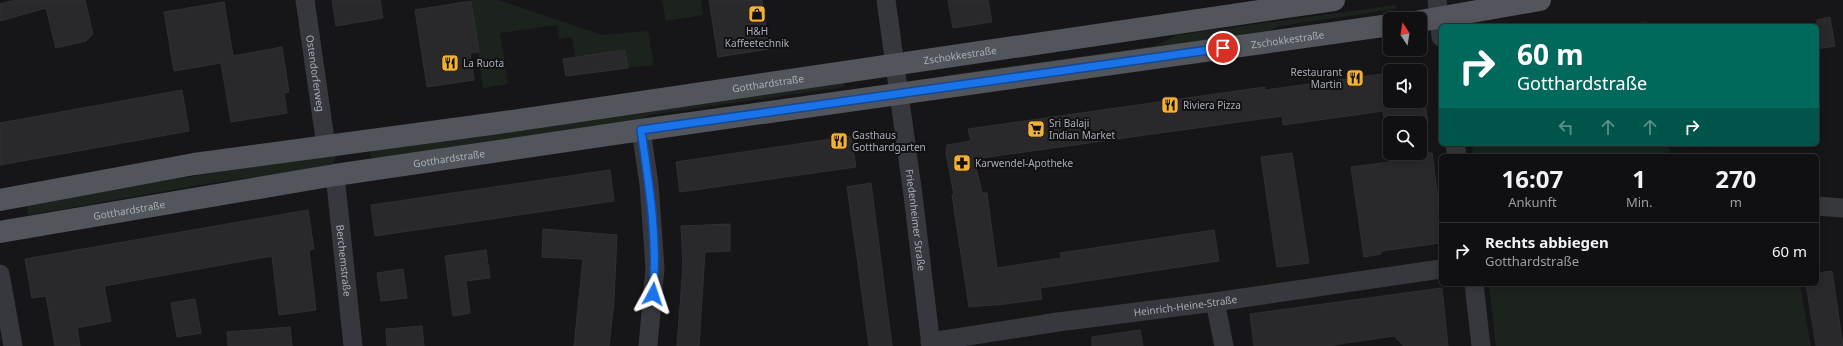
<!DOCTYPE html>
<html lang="de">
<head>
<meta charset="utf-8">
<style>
	body { margin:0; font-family:"Noto Sans",sans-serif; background:#1e1e20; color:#f1f3f6; height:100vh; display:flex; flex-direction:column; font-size:15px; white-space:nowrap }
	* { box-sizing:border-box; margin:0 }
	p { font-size:13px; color:#9c9d9f }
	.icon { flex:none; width:22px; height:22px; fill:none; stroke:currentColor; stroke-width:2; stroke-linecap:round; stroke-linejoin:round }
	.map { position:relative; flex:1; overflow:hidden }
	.panel { position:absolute; left:1439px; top:154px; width:380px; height:132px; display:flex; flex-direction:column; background:#101012; border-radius:6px; box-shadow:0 2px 10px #0003,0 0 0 1px #303032 }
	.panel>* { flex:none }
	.hud { position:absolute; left:1439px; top:24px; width:380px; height:122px; border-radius:6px; box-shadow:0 2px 10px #0003,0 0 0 1px #303032; background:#00695c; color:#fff; overflow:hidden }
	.needle { width:26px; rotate:348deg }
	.tools { position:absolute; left:1383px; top:12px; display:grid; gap:8px }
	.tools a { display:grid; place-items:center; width:44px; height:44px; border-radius:6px; background:#101012; box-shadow:0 2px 10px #0003,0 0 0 1px #303032; font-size:20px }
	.pin { position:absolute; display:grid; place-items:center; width:34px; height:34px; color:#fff; margin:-17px; border:2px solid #fff; border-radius:50%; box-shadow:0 1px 4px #0007 }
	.me { position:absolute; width:44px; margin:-22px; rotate:5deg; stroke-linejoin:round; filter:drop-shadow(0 0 3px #0008) }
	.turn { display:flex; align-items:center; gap:14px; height:84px; padding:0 12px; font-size:18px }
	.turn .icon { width:52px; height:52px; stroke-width:2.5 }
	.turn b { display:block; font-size:28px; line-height:34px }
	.lanes { display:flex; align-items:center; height:38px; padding:0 12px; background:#0003; justify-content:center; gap:20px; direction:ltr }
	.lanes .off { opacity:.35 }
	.eta { display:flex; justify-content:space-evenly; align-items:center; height:68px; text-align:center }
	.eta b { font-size:24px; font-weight:700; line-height:28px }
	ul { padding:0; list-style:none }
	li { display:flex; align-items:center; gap:12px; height:56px; padding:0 12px; border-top:1px solid #303032 }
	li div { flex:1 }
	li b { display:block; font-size:15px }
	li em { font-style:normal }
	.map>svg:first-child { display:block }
	.green { fill:#1c231d }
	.building { fill:#29292c; stroke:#303034 }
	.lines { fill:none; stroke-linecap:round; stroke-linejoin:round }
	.minor { stroke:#37383d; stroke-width:19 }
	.major { stroke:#53555c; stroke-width:22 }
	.route-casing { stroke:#114b97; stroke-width:10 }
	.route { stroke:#1a73e8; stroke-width:7 }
	.labels { text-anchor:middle; stroke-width:4; stroke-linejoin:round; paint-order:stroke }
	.poi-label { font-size:10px; fill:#a8adb8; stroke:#111113; text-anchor:start }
	.street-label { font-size:10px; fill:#a8adb8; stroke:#111113 }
</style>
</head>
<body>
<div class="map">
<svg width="1843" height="346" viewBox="0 0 1843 346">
	<rect width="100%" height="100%" fill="#161618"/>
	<path class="green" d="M472 0H498L602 35 648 31 654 65 628 68 625 50 575 57 572 37 559 39 557 25 500 33 508 84 483 88 471 1Z
		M662 0H701L703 15 666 21Z
		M1396 5V9L1280 26 1257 36 948 80 947 75 1155 46 1177 35Z
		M1646 21 1647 26H1616Z
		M844 81V87L649 115 634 123 373 160 370 154 372 148Z
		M1472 144H1668L1671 156H1473Z
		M330 154 336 156 333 166 212 183 28 215 27 209 29 203Z
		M1489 284H1800L1811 346H1496Z"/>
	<path class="building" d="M15 0H85L93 34 86 41 56 48 46 8 0 21V4Z
		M332 0H380L383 18 336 26Z
		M709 0H762L769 49 718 57Z
		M948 0H988L992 22 953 28Z
		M471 1 479 52 470 53 474 80 427 87 415 10Z
		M224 2 233 56 282 47 289 92 284 93 287 113 231 122 221 63 174 71 164 12Z
		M1830 17 1835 46 1817 49V20Z
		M625 50 628 68 566 76 563 59Z
		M1390 73V101H1425L1428 123H1385L1383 111 1283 125 1282 116 974 159 982 193H987L997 268 1061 258 1060 253 1214 230 1219 261 1040 288 1042 299 1005 304 969 307 952 195H954L946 153 947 145 971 141 968 129 1265 87V90Z
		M182 90 189 131 0 165V123Z
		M851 136 856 167 680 192 676 162Z
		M1292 153 1309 263 1277 267 1261 157Z
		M1389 153H1432L1441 222V243L1381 251V254L1364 257 1351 167 1390 162Z
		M610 170 614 201 375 236 371 205Z
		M871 183 885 292 892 346H869L858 265 847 187Z
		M308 210 314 249 309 250 316 310 279 315 272 256 104 286 111 321 77 328 80 346H55L46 296 32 298 25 259Z
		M730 224V251L705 252 699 346H677L683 266 681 226Z
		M543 229 617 235 614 301 609 346H574L583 259 542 257Z
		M486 250 490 278 466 281 470 313 453 316 445 256Z
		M403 269 407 298 381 301 377 273Z
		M1832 271 1843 346H1816L1806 284H1817V273Z
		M1442 288 1448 346H1404L1394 336 1326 346H1254L1250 314Z
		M195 299 201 333 177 337 171 303Z
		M422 326 424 346H387L386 329Z
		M290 327 292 346H228L227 332Z
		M1140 330 1143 346H1092V337Z"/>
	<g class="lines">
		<g class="minor">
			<path id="s1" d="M305 0 326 146"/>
			<path id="s2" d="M886 0 913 195 931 346"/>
			<path d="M1437 0 1441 37"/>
			<path d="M641 130 649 184 655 268 648 346"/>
			<path d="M1455 144 1457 156"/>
			<path id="s3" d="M335 175 353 346"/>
			<path d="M1817 206 1843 208"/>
			<path d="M0 274 13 346"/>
			<path d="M1474 284 1481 346"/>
			<path d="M1215 302 1224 346"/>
			<path id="s4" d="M930 342 1058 322 1215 302 1441 269"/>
		</g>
		<g class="major">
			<path d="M1420 21 1540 0"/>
			<path id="s5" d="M0 200 194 164 498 123 1334 0"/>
			<path id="s6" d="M0 232 335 175 641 130 1390 25"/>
		</g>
	</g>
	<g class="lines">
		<defs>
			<path id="route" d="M653 294C658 240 649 184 641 130L1223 48"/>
		</defs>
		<use href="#route" class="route-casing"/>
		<use href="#route" class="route"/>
	</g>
	<defs>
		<symbol id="shop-square" viewBox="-11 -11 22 22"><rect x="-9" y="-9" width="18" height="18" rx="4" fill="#f2b134" stroke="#111113"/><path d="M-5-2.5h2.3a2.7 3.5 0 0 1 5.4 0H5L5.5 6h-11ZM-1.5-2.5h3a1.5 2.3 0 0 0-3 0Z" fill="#111"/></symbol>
		<symbol id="restaurant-square" viewBox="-11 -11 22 22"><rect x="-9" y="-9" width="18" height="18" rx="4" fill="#f2b134" stroke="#111113"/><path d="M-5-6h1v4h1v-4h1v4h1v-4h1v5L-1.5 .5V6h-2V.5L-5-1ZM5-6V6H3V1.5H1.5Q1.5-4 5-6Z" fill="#111"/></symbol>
		<symbol id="supermarket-square" viewBox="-11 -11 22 22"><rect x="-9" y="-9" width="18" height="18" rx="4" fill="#f2b134" stroke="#111113"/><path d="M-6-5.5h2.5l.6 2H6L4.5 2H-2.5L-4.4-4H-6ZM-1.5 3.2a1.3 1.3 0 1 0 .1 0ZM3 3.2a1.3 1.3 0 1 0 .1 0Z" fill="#111"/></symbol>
		<symbol id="pharmacy-square" viewBox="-11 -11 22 22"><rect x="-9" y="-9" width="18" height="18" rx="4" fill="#f2b134" stroke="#111113"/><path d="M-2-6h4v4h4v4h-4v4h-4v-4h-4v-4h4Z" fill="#111"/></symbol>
	</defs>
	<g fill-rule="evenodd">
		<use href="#shop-square" x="747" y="4" width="20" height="20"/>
		<use href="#restaurant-square" x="440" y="53" width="20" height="20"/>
		<use href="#restaurant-square" x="1345" y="68" width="20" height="20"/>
		<use href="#restaurant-square" x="1160" y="95" width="20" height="20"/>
		<use href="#supermarket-square" x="1026" y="119" width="20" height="20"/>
		<use href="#restaurant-square" x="829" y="131" width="20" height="20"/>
		<use href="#pharmacy-square" x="952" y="153" width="20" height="20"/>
	</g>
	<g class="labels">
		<g class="poi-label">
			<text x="757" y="35" text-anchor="middle">H&amp;H<tspan x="757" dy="12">Kaffeetechnik</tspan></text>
			<text x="463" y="67">La Ruota</text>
			<text x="1342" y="76" text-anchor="end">Restaurant<tspan x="1342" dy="12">Martin</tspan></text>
			<text x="1183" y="109">Riviera Pizza</text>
			<text x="1049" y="127">Sri Balaji<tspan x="1049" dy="12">Indian Market</tspan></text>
			<text x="852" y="139">Gasthaus<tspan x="852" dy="12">Gotthardgarten</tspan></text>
			<text x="975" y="167">Karwendel-Apotheke</text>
		</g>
		<g class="street-label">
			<text dy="4" stroke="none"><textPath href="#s6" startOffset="1302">Zschokkestraße</textPath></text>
			<text dy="4" stroke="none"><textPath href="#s5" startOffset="971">Zschokkestraße</textPath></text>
			<text dy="4" stroke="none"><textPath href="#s1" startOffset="74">Ostendorferweg</textPath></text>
			<text dy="4" stroke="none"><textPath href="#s5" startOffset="777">Gotthardstraße</textPath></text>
			<text dy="4" stroke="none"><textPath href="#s6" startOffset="455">Gotthardstraße</textPath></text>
			<text dy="4" stroke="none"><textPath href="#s6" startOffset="131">Gotthardstraße</textPath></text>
			<text dy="4" stroke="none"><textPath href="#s2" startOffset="222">Friedenheimer Straße</textPath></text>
			<text dy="4" stroke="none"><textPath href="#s3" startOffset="86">Berchemstraße</textPath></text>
			<text dy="4" stroke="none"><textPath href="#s4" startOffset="258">Heinrich-Heine-Straße</textPath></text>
		</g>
	</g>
</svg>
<div class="tools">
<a><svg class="needle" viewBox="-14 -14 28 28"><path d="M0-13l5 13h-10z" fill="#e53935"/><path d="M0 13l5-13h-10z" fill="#9c9d9f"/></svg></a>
<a><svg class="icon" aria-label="sound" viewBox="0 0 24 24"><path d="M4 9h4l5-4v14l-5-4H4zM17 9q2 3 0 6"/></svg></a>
<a><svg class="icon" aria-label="search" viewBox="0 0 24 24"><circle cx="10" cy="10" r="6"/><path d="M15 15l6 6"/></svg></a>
</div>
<div class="pin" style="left:1223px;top:48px;background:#d93025"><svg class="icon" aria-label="arrive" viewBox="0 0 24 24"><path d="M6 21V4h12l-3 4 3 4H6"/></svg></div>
<svg class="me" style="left:653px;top:294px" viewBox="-20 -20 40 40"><path d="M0-17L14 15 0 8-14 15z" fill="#1a73e8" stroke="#fff" stroke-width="4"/></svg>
<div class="hud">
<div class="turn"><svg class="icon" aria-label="right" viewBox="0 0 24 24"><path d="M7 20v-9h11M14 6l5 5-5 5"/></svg><div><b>60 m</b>Gotthardstraße</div></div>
<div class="lanes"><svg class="icon off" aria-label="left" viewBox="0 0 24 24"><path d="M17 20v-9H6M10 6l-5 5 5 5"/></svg><svg class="icon off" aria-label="ahead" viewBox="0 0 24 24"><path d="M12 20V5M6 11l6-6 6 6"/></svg><svg class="icon off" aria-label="ahead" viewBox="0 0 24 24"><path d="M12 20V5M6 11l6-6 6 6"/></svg><svg class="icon" aria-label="right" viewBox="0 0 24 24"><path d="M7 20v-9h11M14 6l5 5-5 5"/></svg></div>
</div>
<section class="panel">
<div class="eta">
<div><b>16:07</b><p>Ankunft</p></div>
<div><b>1</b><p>Min.</p></div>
<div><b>270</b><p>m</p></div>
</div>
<ul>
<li><svg class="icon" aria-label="right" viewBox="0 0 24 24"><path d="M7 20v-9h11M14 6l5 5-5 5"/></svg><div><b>Rechts abbiegen</b><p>Gotthardstraße</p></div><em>60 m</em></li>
</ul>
</section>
</div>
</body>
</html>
